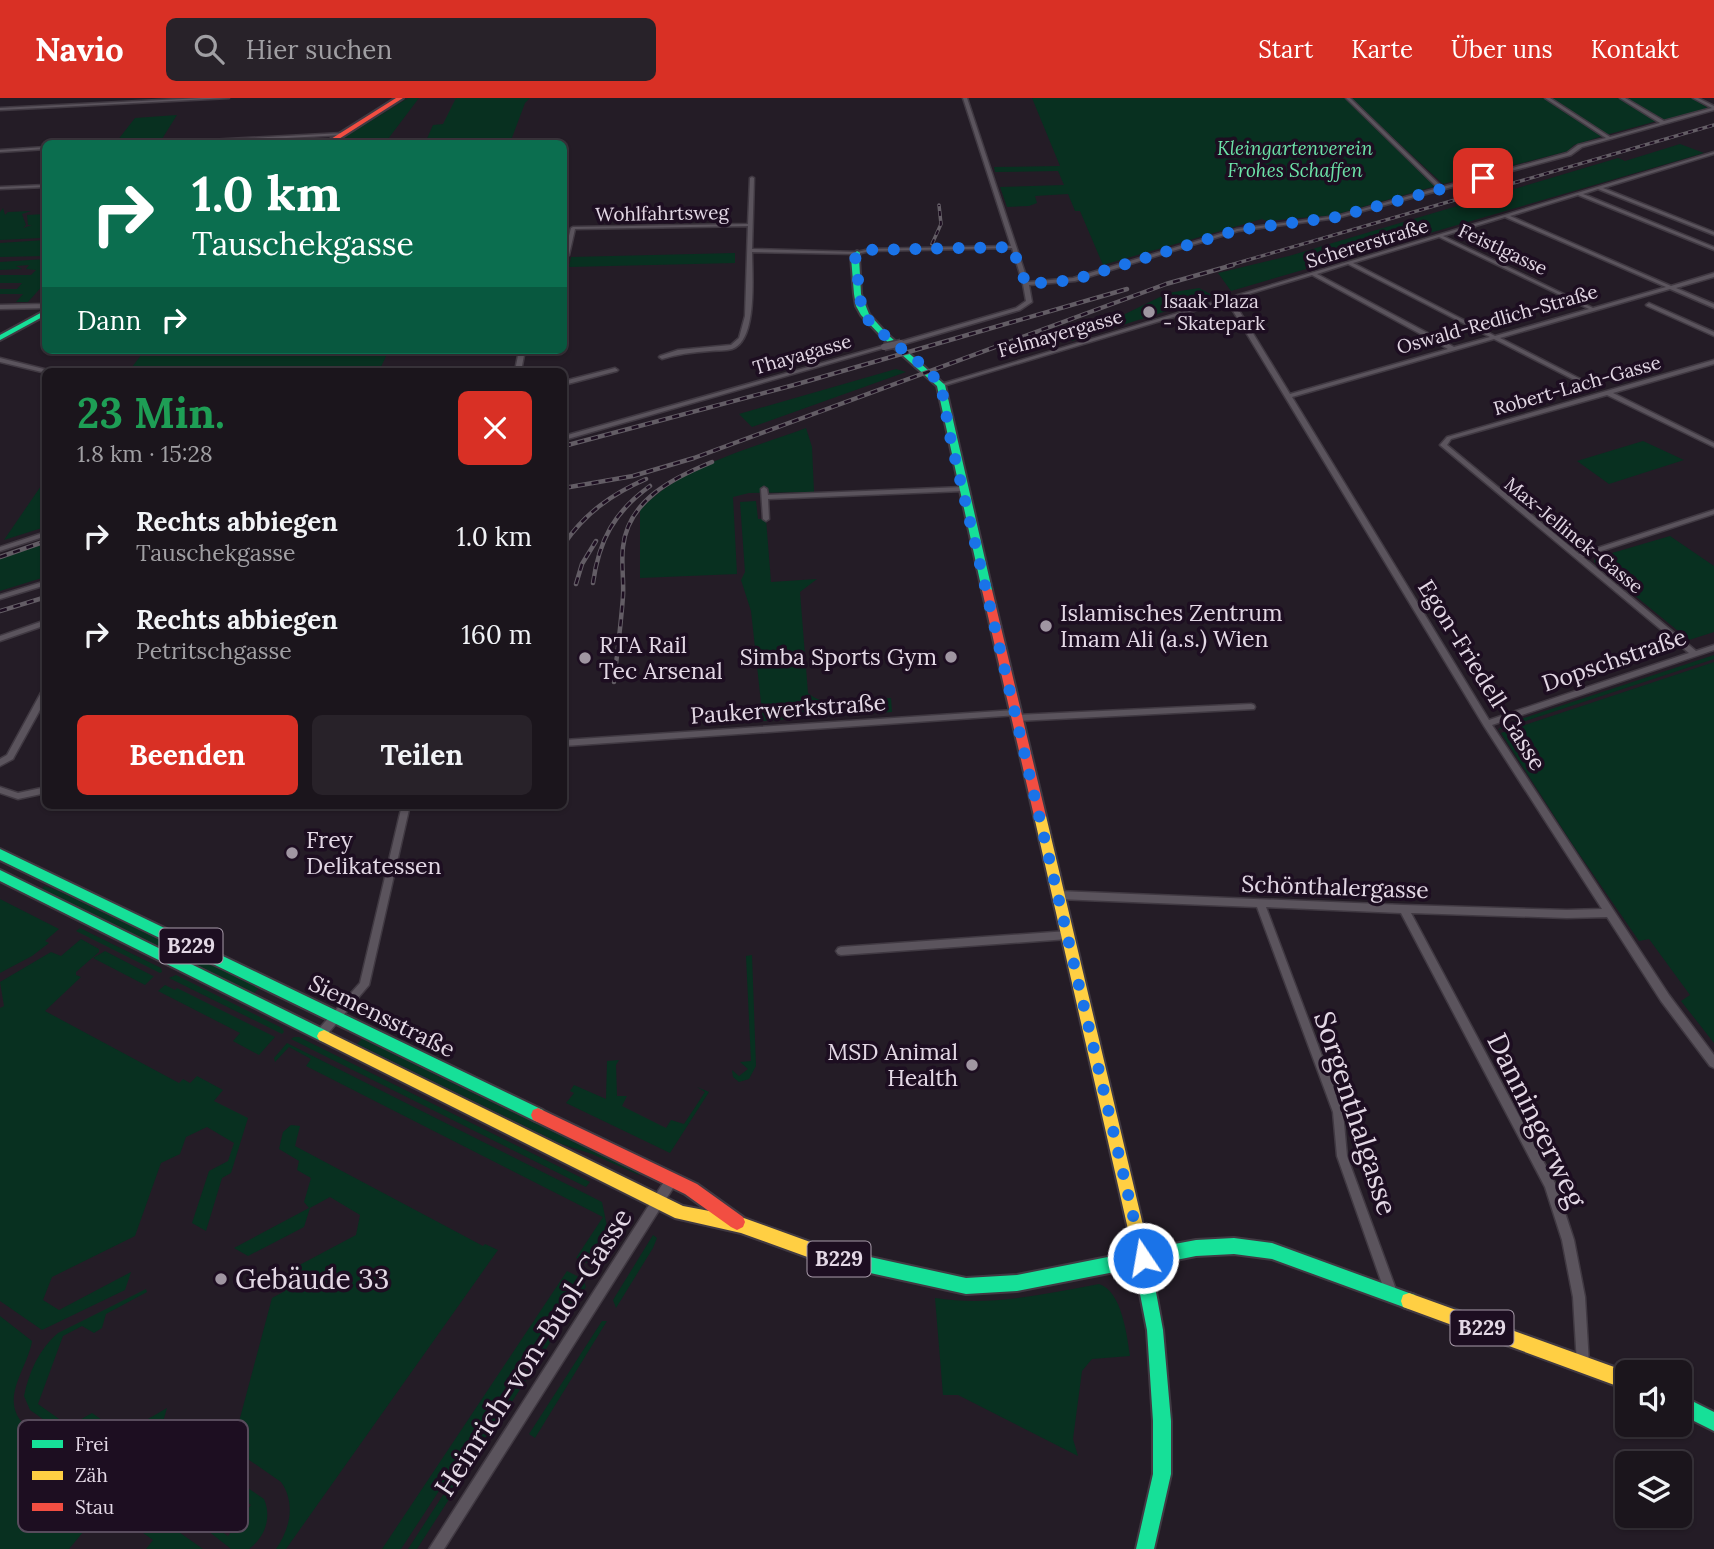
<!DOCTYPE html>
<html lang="de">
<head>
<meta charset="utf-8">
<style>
	body { margin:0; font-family:Lora,serif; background:#282229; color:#f1f3f6; height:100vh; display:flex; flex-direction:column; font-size:26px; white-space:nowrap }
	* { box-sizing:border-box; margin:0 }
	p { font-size:23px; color:#a09fa3 }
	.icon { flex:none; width:38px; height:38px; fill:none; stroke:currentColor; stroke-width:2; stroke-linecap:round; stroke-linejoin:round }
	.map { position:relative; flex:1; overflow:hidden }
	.side { position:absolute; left:42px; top:270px; width:525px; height:441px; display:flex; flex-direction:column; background:#1b151c; border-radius:10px; box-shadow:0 2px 5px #0004,0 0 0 2px #39343b }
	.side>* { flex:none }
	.top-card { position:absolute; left:42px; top:42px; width:525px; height:214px; border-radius:10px; box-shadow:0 2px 5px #0004,0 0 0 2px #39343b; background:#0b6e4f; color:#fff; overflow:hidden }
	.buttons { position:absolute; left:1615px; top:1262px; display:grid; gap:14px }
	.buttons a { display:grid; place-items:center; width:77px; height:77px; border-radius:10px; background:#1b151c; box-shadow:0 2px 5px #0004,0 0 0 2px #39343b; font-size:35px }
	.pin { position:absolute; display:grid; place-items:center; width:60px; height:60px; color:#fff; margin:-30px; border-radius:14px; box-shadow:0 4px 10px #0006 }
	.me { position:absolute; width:77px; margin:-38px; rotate:348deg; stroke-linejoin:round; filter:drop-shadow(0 0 5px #0008) }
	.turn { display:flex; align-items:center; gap:24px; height:147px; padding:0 35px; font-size:32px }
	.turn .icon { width:91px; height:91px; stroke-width:2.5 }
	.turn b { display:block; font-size:49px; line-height:60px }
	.then { display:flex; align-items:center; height:66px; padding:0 35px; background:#0003; gap:14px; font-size:26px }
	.round { display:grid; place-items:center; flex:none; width:74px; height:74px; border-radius:10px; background:#282229 }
	.headline { display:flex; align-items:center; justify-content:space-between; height:119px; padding:0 35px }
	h1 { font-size:42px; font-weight:700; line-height:52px; color:#1e9e55 }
	.button { display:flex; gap:14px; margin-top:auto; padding:14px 35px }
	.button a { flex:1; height:80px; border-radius:10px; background:#d93025; color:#fff; font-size:28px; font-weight:700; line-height:80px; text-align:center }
	.button a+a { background:#282229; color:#f1f3f6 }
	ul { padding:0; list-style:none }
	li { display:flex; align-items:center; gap:21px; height:98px; padding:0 35px }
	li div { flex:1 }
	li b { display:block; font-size:26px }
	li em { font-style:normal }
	header { display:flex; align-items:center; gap:42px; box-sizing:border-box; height:98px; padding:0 35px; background:#d93025; color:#fff }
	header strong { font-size:33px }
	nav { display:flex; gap:38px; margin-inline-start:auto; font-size:24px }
	.search { width:490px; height:63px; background:#282229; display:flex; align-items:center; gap:18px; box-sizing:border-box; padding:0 24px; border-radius:10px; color:#a09fa3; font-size:26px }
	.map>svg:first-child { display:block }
	.green { fill:#083020; fill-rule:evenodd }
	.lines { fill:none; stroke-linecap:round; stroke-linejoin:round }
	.street-casing { stroke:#403942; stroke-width:3 }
	.fast-casing { stroke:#403942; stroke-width:4 }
	.slow-casing { stroke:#403942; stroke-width:4 }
	.jam-casing { stroke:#403942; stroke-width:4 }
	.street { fill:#5b545d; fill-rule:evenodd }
	.fast { fill:#16e098; fill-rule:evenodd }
	.slow { fill:#ffcf43; fill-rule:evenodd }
	.jam { fill:#f24e42; fill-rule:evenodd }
	.rail-far1-casing { stroke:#635d65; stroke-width:3.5 }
	.rail-casing { stroke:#635d65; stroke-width:4.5 }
	.rail-far1 { stroke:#1d0e21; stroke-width:2; stroke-dasharray:5; stroke-linecap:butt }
	.rail { stroke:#1d0e21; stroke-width:2.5; stroke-dasharray:7; stroke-linecap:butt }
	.street-bridge-casing { stroke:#403942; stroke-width:9; stroke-linecap:butt }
	.street-bridge { stroke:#5b545d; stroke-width:6 }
	.route { stroke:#1a73e8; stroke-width:12; stroke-dasharray:0 21.6 }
	.poi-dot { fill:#a096a2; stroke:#1d0e21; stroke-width:2.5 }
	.labels { text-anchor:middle; stroke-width:7; stroke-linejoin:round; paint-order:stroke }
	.far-park-label { font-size:19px; font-style:italic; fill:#6ce2a8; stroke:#1d0e21 }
	.far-street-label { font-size:19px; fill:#e3d8e5; stroke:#1d0e21 }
	.far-poi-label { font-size:19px; fill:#e3d8e5; stroke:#1d0e21; text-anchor:start }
	.shield { fill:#1d0e21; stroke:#a89baa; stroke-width:2 }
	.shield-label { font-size:21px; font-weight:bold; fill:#e3d8e5 }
	.poi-label { font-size:23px; fill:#e3d8e5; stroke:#1d0e21; text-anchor:start }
	.street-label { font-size:23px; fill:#e3d8e5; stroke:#1d0e21 }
	.near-street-label { font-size:28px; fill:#e3d8e5; stroke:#1d0e21 }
	.near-poi-label { font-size:28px; fill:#e3d8e5; stroke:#1d0e21; text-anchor:start }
	.key { fill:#1d0e21; stroke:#584b5c; stroke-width:2 }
	.key-label { font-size:19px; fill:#e3d8e5 }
</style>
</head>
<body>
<header>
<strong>Navio</strong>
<div class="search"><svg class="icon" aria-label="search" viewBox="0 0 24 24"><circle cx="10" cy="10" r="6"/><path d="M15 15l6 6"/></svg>Hier suchen</div>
<nav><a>Start</a><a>Karte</a><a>Über uns</a><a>Kontakt</a></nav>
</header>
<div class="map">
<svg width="1714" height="1451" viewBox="0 0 1714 1451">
	<rect width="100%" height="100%" fill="#241c26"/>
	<path class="green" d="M408 0H419L385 45H335Z
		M456 0H530L525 5 510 45H425L433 27 443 26Z
		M1032 0H1345L1436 88 1334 117 1266 123 1262 121 1103 167 1080 113H1075L1068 96 1035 98 1037 105 1029 108 1007 109 1000 89 1064 87 1058 73 995 74 994 69 1060 68Z
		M1350 0H1545L1603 38 1574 47 1568 53 1443 86Z
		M1549 0H1620L1657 23 1606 37Z
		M1624 0H1692L1708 10 1663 22Z
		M177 17 162 41 117 43 135 20Z
		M1680 46 1704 55 1231 193 1218 175 1289 158 1618 60 1625 63Z
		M3 110 5 117 8 114 31 113 22 116 26 127 23 130 32 127H28L27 117 45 116V135L41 140 0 142V114Z
		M45 142V158L0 159V145Z
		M735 155V165L569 169 571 159Z
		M45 161V185L28 204H16L23 196H0V191H17L22 185H0V177H31L36 172 26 171 29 167 16 168 22 171 0 172V164Z
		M1199 190 1214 198 1072 243 1067 236 1104 221 1119 219 1168 195Z
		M145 252H389L379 273H129Z
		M896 271 906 274 752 329 739 316Z
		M806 330 812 349 814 394 749 395 733 399 737 476 640 480V412C682 367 750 351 806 330Z
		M1643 343 1684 362 1609 386 1577 363Z
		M45 381V429L4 442 43 385Z
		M756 403 758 421H766L771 484 817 481 800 494 808 595C829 613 865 602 891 600L892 614 763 623 751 513 741 482 745 474 740 404Z
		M1670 438 1714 468V534L1689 542 1594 464 1595 460Z
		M45 445V479L0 493V461Z
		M1644 549 1651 555 1581 578 1573 572Z
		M1714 557V561L1498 632 1502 628 1515 623Z
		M1714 564V945L1681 903 1690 897 1649 841 1639 843 1571 744 1501 635Z
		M44 788 71 797 260 889 253 896 69 806 42 791Z
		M0 801 59 831 45 843 49 845 32 858 0 875Z
		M80 830 161 870 162 874 160 875 76 833Z
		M81 841 99 851V854L76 874V877L81 879 45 913 179 985 183 981 190 985 197 978 223 992 214 1003 248 1020 231 1075 222 1080 206 1133 192 1125 209 1073 228 1063 234 1045 207 1029 186 1039 180 1056 161 1065 135 1138 52 1179 43 1202 59 1212 131 1174 125 1192 42 1232 0 1203V910L4 908 0 884 51 854 61 858Z
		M105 853 153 878H154L145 887 93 860Z
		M752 857 756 968 749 981 739 984 733 979 732 972 739 978 748 971 740 964 751 963 746 858Z
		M176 877 282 930 284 934 282 936 169 880Z
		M165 887 175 892 177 890 275 939 259 957 233 943 240 935 158 893Z
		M294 939H299L590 1084 586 1089 291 941Z
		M363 940 639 1074V1077L592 1056 561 1046 357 946Z
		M287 945 602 1104 608 1133 587 1165 576 1160 603 1119 306 968 311 961 289 949 275 964 274 960Z
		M619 962 616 967 617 998H627L622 1008 666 1030 671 1022 684 1026 705 994 697 989 709 994 670 1055 566 1005 574 995 570 993 574 987 606 1001 607 963Z
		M291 1027 300 1028 295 1048 483 1148 485 1146 498 1152 286 1451H276C290 1431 296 1405 281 1384L232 1350 272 1200 285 1193 290 1172 356 1137 360 1117 330 1099 310 1110 304 1129 248 1158 234 1150 309 1110 304 1104 311 1080 297 1072 299 1063 279 1051 283 1034Z
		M653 1137 657 1140 653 1150 616 1210 613 1202Z
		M567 1173 579 1179 401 1451H382Z
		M583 1181 586 1189 417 1451H408Z
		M1099 1186C1122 1193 1127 1238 1130 1258L1092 1261 1082 1273 1073 1341 1078 1358 958 1297H943L935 1200C991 1209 1044 1196 1099 1186Z
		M146 1191 147 1194 106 1216 102 1230 94 1235 82 1228 63 1238 38 1306 69 1328 92 1315 122 1336 167 1310 161 1331 153 1342 161 1348 132 1382 110 1363 107 1366 30 1312 24 1298C29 1274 39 1251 58 1235Z
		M0 1218 32 1243C28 1269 2 1297 20 1322L203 1451H146L153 1442 105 1408 69 1451H0Z
		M602 1223H607L535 1340 529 1336Z
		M180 1344 264 1401C272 1420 265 1439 249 1451H231L198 1425 196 1427 177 1413 178 1411 154 1398 182 1362 171 1354ZM184 1375 231 1407 238 1397 251 1407 228 1438 167 1396Z"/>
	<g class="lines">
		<defs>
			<path id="street" d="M202 0H229L0 12V10Z
				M963 0H967L1028 184 1073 180 1237 131 1337 118 1438 90 1346 0H1350L1442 89 1567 55 1578 47 1606 40 1545 0H1550L1610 39 1660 25 1620 0H1625L1664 23 1712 10 1693 0H1698L1714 8V12L1582 49 1571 57 1337 120 1238 133 1075 183 1029 187 1032 204 1020 212 901 247 899 246V244L1016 210 1026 203 1023 186 1012 150 870 153 857 156 752 154C752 175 758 243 732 251 726 253 717 252 710 253 694 254 678 256 662 261L659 259 660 258 678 252 731 247 739 240 745 218 748 128 575 131 569 157 566 159 564 157 571 130 573 129 748 126 750 80 752 79 754 80 752 151 857 154 870 151 1011 148Z
				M343 35 342 37 174 46H136Z
				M46 49V51L0 54V52Z
				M1714 54V56L1603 90 1714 134V137L1598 91 1583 96 1714 149V152L1578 97 1510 118 1671 188 1714 175V179L1676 190 1714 206V210L1670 191 1500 240 1596 289V291H1592L1494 241 1292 299 1489 622 1689 555 1440 347 1447 339 1714 262V266L1613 295 1714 345V349L1607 297 1451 341 1447 347 1579 456 1714 412V416L1583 459 1696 553 1714 547V552L1492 627 1669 897 1714 957V970L1710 968 1661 903 1607 819 1567 820 1411 815 1556 1087 1574 1142 1585 1199 1589 1266 1587 1270 1583 1272 1579 1270 1577 1266 1573 1199 1562 1142 1545 1089 1401 815 1266 809 1343 1014 1347 1058 1398 1197 1396 1201 1392 1203 1388 1201 1386 1197 1337 1058 1333 1014 1257 809 1058 801 1055 800 1053 797 1055 794 1058 793 1404 807 1567 812 1602 811 1484 628 1227 203 943 288 938 287ZM1505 119 1666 189 1593 210 1443 138ZM1439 139 1589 211 1495 238 1353 165ZM1348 166 1490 239 1454 249 1317 176ZM1312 177 1448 251 1290 296 1232 201Z
				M46 87V89L0 91V89Z
				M1649 205 1714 234V238L1647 208 1646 207Z
				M46 206V210L0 211V207Z
				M882 248 887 249 564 342V338Z
				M519 252H525L521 273H515Z
				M0 260 48 272 49 273H46V275L0 264Z
				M615 270 618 272 617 273 564 287V283Z
				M764 389 767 391 768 397 963 389 966 391 963 393 768 401 769 421 766 423 763 421 761 391Z
				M46 434V438L0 453V449Z
				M46 483V487L0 501V497Z
				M46 522V527L0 543V538Z
				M43 591H46V601L14 659 13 661 0 668V661L7 657Z
				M1251 606 1254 607 1255 609 1254 611 1017 623 1013 620 1017 617Z
				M1015 612 1018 613 1019 615 1018 617 564 648V642Z
				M0 689 18 695 46 689V695L18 701 0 695Z
				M402 707H410L369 887 324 940 320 941 316 940 315 937 316 934 360 885Z
				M1068 833 1071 834 1073 837 1071 840 1068 841 841 857 838 856 836 853 838 850 841 849Z
				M671 1078 675 1079 677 1083 675 1087 444 1451H429L667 1079Z"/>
			<path id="fast" d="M857 153 860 155 859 159 861 196 869 216 887 236 945 287 992 492 991 494H983L982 492 937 288 882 239 861 217 856 208 854 196 851 159Z
				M46 212V217L0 242V237Z
				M0 751 543 1012 545 1017 543 1022 538 1024 533 1022 0 762Z
				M0 772 329 934 331 938 329 942 324 944 319 942 0 783Z
				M1138 1132 1144 1134 1148 1151 1196 1142 1234 1140 1272 1145 1409 1195 1415 1197 1417 1203 1415 1209 1409 1211 1272 1161 1234 1156 1196 1158 1151 1167 1163 1232 1171 1323V1376L1154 1451H1136L1153 1376V1323L1147 1232 1135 1170 1017 1193 966 1196 852 1171 846 1169 844 1163 846 1157 852 1155 966 1180 1017 1177 1133 1154 1130 1140 1132 1134Z
				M1680 1297 1714 1314V1333L1680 1316Z"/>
			<path id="slow" d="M1040 713 1046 718 1146 1140 1144 1146 1138 1148 1132 1146 1130 1140 1034 718Z
				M324 932 683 1108 741 1119 824 1149 858 1157 860 1163 858 1169 852 1171 824 1165 741 1135 675 1120 319 942 317 938 319 934Z
				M1409 1195 1628 1274V1292L1403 1209 1401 1203 1403 1197Z"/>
			<path id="jam" d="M396 0H403L331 46H323Z
				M987 489 992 492 1046 718 1040 723 1034 718 982 492Z
				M538 1010 697 1086 743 1119 745 1124 743 1129 737 1132 731 1129 685 1096 533 1022 531 1017 533 1012Z"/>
		</defs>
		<use href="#street" class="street-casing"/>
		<use href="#fast" class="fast-casing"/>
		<use href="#slow" class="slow-casing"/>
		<use href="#jam" class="jam-casing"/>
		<use href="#street" class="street"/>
		<use href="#fast" class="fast"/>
		<use href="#slow" class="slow"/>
		<use href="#jam" class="jam"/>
		<defs>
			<path id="rail-far1" d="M932 146 941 126 939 107
				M1227 168 1714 27"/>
			<path id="rail" d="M564 348 794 287 1127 191
				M564 390 633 378 694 360 1166 186 1233 167
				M564 446C585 415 612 396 646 381
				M0 459 46 443
				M593 485C599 442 614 414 650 388
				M576 486 582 466 596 443
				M0 513 46 499
				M614 584C617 555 621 527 623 498 624 482 621 465 623 449 628 402 673 380 712 364"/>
		</defs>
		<use href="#rail-far1" class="rail-far1-casing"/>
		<use href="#rail" class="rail-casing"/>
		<use href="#rail-far1" class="rail-far1"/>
		<use href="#rail" class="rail"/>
		<defs>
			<path id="street-bridge" d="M884 249 901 245"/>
		</defs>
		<use href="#street-bridge" class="street-bridge-casing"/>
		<use href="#street-bridge" class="street-bridge"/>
	</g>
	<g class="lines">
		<path class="route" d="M1143 1160 951 343 941 287 926 270 874 229 862 214 855 157 866 152 1012 149 1026 186 1073 182 1237 132 1336 119 1483 80"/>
	</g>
	<g class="poi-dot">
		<circle cx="1149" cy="214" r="7"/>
		<circle cx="1046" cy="528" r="7"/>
		<circle cx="951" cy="559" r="7"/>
		<circle cx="585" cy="560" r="7"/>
		<circle cx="292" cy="755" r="7"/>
		<circle cx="972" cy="967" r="7"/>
		<circle cx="221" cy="1181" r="7"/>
	</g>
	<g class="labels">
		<g class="far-park-label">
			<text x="1295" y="57">Kleingartenverein<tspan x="1295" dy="22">Frohes Schaffen</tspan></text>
		</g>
		<g class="far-street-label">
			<text transform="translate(662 115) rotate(-1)" y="7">Wohlfahrtsweg</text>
			<text transform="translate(1367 145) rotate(-17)" y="7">Schererstraße</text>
			<text transform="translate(1503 151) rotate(25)" y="7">Feistlgasse</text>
			<text transform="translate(1497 221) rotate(-16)" y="7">Oswald-Redlich-Straße</text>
			<text transform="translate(1060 235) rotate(-16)" y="7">Felmayergasse</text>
			<text transform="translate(802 256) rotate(-16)" y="7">Thayagasse</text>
			<text transform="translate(1577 287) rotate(-16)" y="7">Robert-Lach-Gasse</text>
			<text transform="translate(1574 437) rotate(39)" y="7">Max-Jellinek-Gasse</text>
		</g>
		<g class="far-poi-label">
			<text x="1163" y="210">Isaak Plaza<tspan x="1163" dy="22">- Skatepark</tspan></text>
		</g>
		<g class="shield">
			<rect x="159.5" y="830.5" width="63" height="35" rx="5"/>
			<rect x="807.5" y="1143.5" width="63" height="35" rx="5"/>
			<rect x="1450.5" y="1212.5" width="63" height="35" rx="5"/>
		</g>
		<g class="shield-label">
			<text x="191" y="855">B229</text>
			<text x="839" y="1168">B229</text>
			<text x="1482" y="1237">B229</text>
		</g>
		<g class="poi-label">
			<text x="1060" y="523">Islamisches Zentrum<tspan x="1060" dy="26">Imam Ali (a.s.) Wien</tspan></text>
			<text x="599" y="555">RTA Rail<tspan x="599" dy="26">Tec Arsenal</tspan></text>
			<text x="937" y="567" text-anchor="end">Simba Sports Gym</text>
			<text x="306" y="750">Frey<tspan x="306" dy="26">Delikatessen</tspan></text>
			<text x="958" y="962" text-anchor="end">MSD Animal<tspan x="958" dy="26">Health</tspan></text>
		</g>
		<g class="street-label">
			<text transform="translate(1614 562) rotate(-19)" y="8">Dopschstraße</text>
			<text transform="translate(1482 577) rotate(58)" y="8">Egon-Friedell-Gasse</text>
			<text transform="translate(788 611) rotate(-4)" y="8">Paukerwerkstraße</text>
			<text transform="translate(1335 789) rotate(2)" y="8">Schönthalergasse</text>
			<text transform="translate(382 918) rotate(26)" y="8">Siemensstraße</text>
		</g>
		<g class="near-street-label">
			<text transform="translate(1356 1015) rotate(72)" y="10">Sorgenthalgasse</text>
			<text transform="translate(1537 1022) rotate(64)" y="10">Danningerweg</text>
			<text transform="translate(533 1254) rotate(-57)" y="10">Heinrich-von-Buol-Gasse</text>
		</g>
		<g class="near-poi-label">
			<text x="235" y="1191">Gebäude 33</text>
		</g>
	</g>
	<rect x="18" y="1322" width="230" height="112" rx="10" class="key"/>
	<rect x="32" y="1342" width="31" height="8" fill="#16e098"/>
	<rect x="32" y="1373" width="31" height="9" fill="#ffcf43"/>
	<rect x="32" y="1405" width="31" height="8" fill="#f24e42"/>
	<g class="key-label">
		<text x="75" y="1353">Frei</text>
		<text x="75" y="1384">Zäh</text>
		<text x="75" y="1416">Stau</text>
	</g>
</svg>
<div class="buttons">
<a><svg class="icon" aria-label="sound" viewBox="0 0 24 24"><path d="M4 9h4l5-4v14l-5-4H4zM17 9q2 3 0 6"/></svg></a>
<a><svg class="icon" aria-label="layers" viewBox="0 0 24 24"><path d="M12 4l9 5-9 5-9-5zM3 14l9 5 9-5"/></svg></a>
</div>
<div class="pin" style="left:1483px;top:80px;background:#d93025"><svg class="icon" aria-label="arrive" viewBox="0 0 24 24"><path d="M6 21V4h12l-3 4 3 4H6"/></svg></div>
<svg class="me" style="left:1143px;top:1160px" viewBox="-20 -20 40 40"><circle r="17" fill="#1a73e8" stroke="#fff" stroke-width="3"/><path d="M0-11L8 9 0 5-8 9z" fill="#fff"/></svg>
<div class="top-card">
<div class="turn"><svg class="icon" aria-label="right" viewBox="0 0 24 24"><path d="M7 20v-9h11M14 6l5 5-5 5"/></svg><div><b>1.0 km</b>Tauschekgasse</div></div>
<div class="then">Dann<svg class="icon" aria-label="right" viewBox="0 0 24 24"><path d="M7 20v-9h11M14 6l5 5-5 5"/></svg></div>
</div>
<section class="side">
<div class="headline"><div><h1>23 Min.</h1><p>1.8 km · 15:28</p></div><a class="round" style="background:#d93025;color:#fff"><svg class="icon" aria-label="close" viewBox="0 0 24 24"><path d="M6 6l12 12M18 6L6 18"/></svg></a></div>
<ul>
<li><svg class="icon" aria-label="right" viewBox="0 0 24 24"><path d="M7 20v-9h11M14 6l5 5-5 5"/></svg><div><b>Rechts abbiegen</b><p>Tauschekgasse</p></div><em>1.0 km</em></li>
<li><svg class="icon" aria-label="right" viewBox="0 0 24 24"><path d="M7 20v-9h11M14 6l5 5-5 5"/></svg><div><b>Rechts abbiegen</b><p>Petritschgasse</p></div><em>160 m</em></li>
</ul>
<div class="button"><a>Beenden</a><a>Teilen</a></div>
</section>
</div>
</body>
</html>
